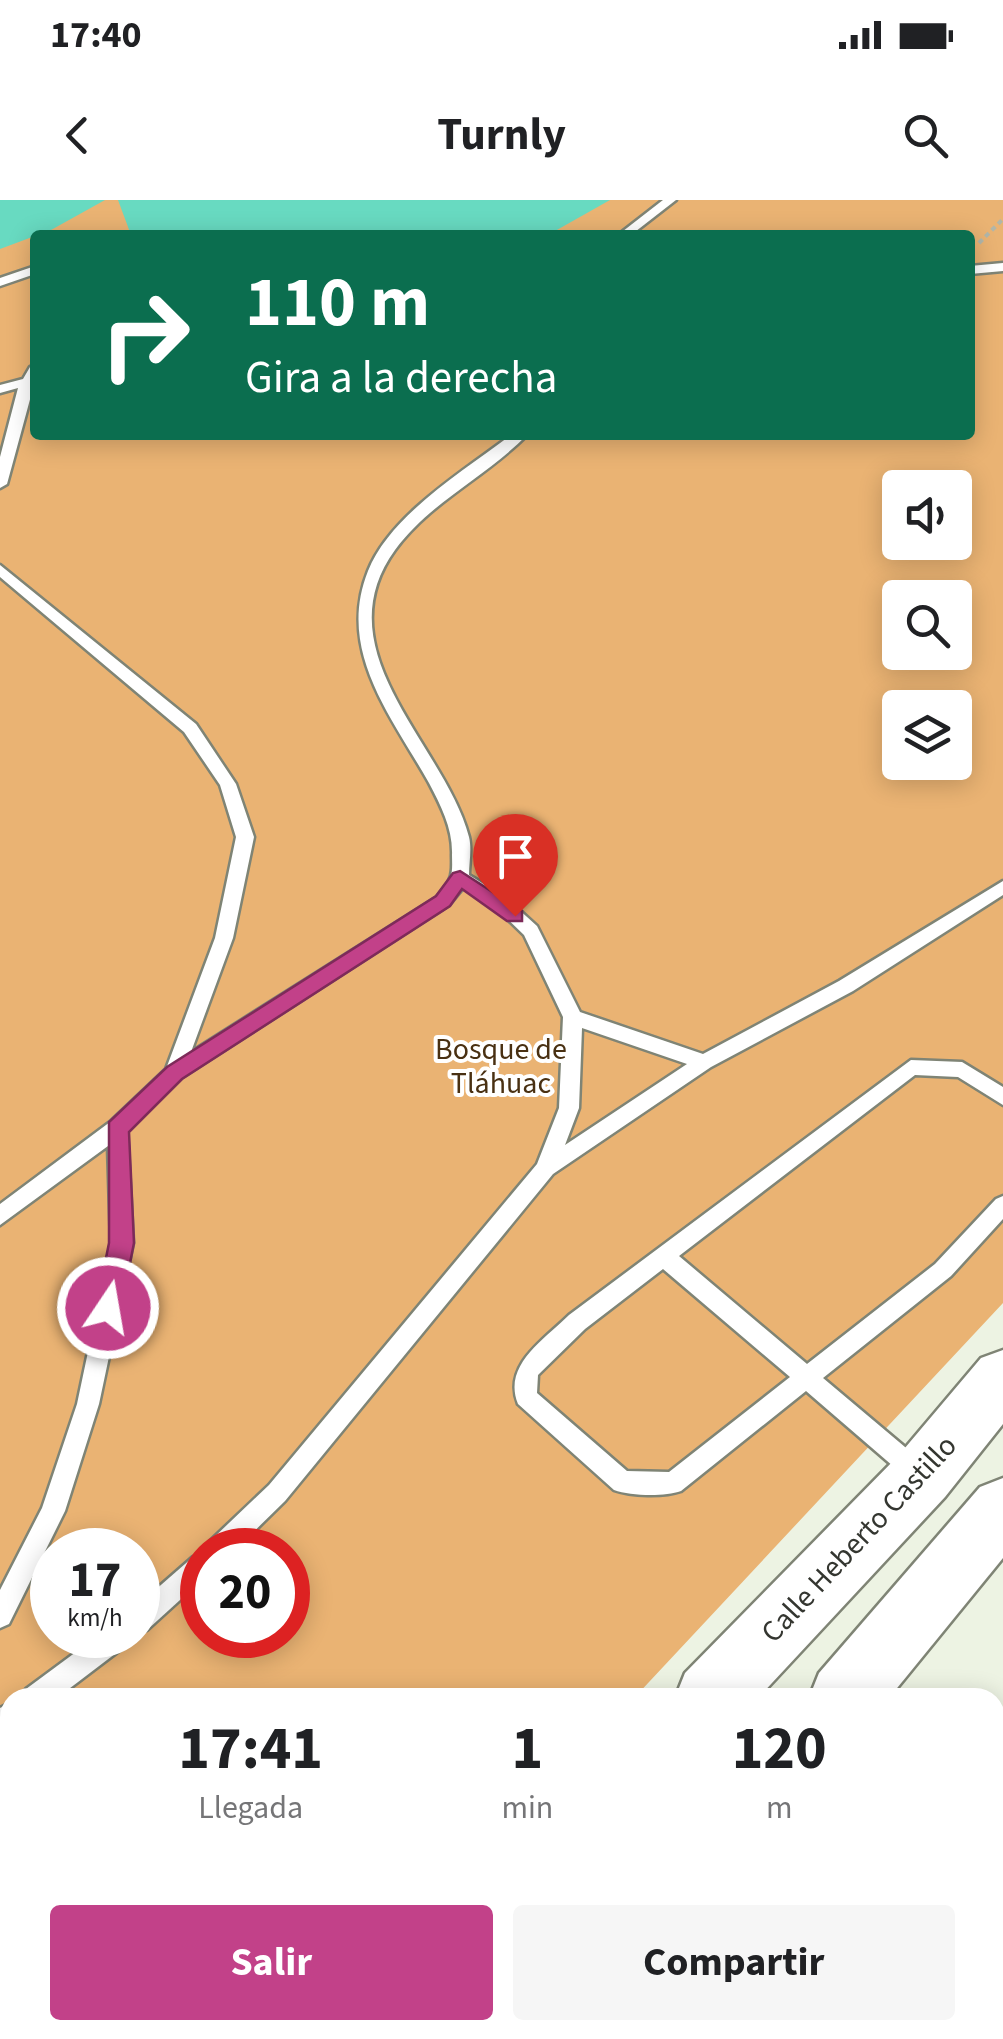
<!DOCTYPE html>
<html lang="es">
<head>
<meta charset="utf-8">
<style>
	:root { --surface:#fff; --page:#f6f6f6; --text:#202124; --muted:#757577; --accent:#c24189 }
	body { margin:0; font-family:"Source Sans 3",sans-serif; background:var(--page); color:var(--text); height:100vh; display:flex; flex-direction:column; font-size:38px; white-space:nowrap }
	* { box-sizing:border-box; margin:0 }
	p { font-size:32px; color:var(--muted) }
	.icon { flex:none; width:55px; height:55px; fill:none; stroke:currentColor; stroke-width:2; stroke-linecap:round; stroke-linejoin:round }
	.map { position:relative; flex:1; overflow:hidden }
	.drawer { position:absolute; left:0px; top:1488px; width:1005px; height:352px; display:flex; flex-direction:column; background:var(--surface); border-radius:30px 30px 0 0; box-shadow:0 5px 25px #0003 }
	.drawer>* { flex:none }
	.guide { position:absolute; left:30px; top:30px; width:945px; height:210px; border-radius:10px; box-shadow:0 5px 25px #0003; background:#0b6e4f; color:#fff; overflow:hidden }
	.tools { position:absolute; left:882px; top:270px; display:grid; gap:20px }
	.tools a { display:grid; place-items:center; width:90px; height:90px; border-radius:10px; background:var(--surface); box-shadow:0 5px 25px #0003; font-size:50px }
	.speed { position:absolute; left:30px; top:1328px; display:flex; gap:20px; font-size:50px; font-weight:700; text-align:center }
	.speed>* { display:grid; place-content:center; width:130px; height:130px; border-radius:50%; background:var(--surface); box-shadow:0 5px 25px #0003; line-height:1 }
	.speed small { font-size:25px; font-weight:400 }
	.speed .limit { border:15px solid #d22; background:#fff; color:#111 }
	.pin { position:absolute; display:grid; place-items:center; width:85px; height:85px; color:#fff; margin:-102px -42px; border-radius:50% 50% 50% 0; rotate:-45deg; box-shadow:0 0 10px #0007 }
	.pin .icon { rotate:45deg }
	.me { position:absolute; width:110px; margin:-55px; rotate:12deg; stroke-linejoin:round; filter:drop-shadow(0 0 8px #0008) }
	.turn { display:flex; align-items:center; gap:35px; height:210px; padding:0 50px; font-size:45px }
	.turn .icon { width:130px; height:130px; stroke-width:2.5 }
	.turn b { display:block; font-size:70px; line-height:85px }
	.eta { display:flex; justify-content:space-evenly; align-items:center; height:170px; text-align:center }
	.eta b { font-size:60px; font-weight:700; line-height:70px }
	.button { display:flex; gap:20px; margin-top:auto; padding:20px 50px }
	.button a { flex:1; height:115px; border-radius:10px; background:var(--accent); color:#fff; font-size:40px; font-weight:700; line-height:115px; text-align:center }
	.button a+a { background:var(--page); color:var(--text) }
	.status { display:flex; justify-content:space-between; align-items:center; height:70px; padding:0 50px; background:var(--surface); direction:ltr }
	.status svg { height:28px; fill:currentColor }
	header { display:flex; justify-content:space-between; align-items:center; height:130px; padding:0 50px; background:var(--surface); font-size:45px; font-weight:700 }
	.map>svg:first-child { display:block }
	.green { fill:#eab373; fill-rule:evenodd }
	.water { fill:#68dac1 }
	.building { fill:#d3be66 }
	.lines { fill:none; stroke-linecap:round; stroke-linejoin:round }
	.service-casing { stroke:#7f8475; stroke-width:5 }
	.minor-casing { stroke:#7f8475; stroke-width:6 }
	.secondary-casing { stroke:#7f8475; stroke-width:5 }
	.path { stroke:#b1b6a9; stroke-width:4; stroke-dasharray:5 4; stroke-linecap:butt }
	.service { fill:#fff; fill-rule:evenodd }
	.minor { fill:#fff; fill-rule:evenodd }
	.secondary { fill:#fff; fill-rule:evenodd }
	.route { fill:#c24189; stroke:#7e2a59; stroke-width:2.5 }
	.labels { text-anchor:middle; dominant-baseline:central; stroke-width:8; stroke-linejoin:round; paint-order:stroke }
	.park-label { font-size:30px; fill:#493012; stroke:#fff }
	.street-label { font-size:30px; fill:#343630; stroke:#fff }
</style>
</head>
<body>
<div class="status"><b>17:40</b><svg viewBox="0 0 49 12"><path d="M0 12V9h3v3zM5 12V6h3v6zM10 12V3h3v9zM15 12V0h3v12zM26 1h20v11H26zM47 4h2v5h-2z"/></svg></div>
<header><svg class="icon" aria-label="back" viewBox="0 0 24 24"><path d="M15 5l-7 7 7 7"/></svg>Turnly<svg class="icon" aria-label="search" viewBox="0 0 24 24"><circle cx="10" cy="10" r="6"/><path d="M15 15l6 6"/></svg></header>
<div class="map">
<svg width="1003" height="1839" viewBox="0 0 1003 1839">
	<rect width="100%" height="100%" fill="#edf3e3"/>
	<g class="green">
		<path d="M0 0H1003V1103L635 1497 10 1498V1830H330L321 1839H0ZM35 35H970V235H35ZM900 288H955V342H900ZM900 398H955V452H900ZM900 508H955V562H900ZM52 1350H138V1435H52ZM202 1350H288V1435H202Z"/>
		<polygon points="621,1830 985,1830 1003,1839 613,1839"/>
	</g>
	<g class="water">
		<polygon points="0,0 105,0 51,30 0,49"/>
		<polygon points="118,0 610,0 548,35 131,35"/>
	</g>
	<polygon class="building" points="9,1761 10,1830 277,1830 269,1839 0,1839 0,1788"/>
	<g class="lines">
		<g class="service-casing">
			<g id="service">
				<polygon points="663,0 676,0 631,35 618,35"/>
				<polygon points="1003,63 1003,71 970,74 970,66"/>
				<polygon points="35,66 35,74 0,86 0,78"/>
				<polygon points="35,166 35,181 7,284 0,288 0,257 18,188 0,193 0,185 23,179 30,167"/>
				<path d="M511 235H527C486 277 430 302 395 350 321 452 445 545 469 637 472 649 469 663 469 675L505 697 537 726 580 812 703 854 839 781 1003 681V695L853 791 711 867 553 974 285 1301 235 1350H206L209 1342 269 1285 537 964 559 908 563 817 524 735 493 705 463 688 449 705 181 878 127 931 133 1043 99 1204 65 1311 9 1424 0 1428V1390L42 1308 77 1204 111 1043 108 946 0 1025V1004L110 922 166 869 215 738 236 637 220 585 184 532 0 377V365L196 524 236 584 254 637 233 738 191 852 437 697C441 691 448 685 450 678 453 672 452 662 452 655 453 629 441 606 429 583 392 517 336 451 368 371 390 315 465 270 511 235ZM582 828 687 864 565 945 579 908Z"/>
				<path d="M911 860 962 862 1003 887V905L958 877 915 875 679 1056 807 1164 935 1064 996 999 1003 996V1019L951 1076 823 1178 924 1263 928 1271 924 1279 916 1282 908 1279 806 1191 681 1291C664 1297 631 1296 614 1290L518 1204C502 1165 545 1139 569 1115ZM663 1069 790 1177 669 1272 627 1271 537 1193 538 1175 585 1129Z"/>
				<polygon points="202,1353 202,1380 147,1430 138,1433 138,1405 193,1357"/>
				<polygon points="99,1435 131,1435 128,1444 57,1498 22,1498 26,1489"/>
				<polygon points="10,1503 10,1532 0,1537 0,1508"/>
			</g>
		</g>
		<g class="minor-casing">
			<polygon id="minor" points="995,1784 1003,1787 1003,1839 981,1839 971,1830 995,1830"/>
		</g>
		<g class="secondary-casing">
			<g id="secondary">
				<polygon points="1003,1150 1003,1224 945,1297 758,1498 675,1498 685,1473 899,1255 981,1158"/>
				<polygon points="1003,1278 1003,1358 889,1498 809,1498 819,1473 980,1287"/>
				<polygon points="362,1830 445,1830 442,1839 359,1839"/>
				<polygon points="522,1830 604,1830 601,1839 519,1839"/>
			</g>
		</g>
		<polyline class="path" points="979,43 1003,19"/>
		<use href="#service" class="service"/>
		<use href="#minor" class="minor"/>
		<use href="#secondary" class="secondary"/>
	</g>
	<polygon class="route" points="460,671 522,711 522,721 507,721 462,689 450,706 182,879 129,932 134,1043 121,1108 117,1115 99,1115 96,1108 109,1043 109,922 167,867 436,696 453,673"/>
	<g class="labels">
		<g class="park-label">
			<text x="501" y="849">Bosque de<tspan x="501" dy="34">Tláhuac</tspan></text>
		</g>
		<g class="street-label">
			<text transform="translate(859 1339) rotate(-47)">Calle Heberto Castillo</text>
		</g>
	</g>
</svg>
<div class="tools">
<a><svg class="icon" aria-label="sound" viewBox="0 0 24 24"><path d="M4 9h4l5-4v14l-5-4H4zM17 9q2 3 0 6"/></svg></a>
<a><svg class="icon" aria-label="search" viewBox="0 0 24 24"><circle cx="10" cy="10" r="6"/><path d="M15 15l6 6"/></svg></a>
<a><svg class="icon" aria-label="layers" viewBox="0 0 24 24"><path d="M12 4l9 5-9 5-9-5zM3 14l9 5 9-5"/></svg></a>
</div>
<div class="speed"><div>17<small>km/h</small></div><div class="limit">20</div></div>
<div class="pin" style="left:515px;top:716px;background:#d93025"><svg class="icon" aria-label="arrive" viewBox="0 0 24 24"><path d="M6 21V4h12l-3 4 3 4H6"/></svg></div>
<svg class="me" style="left:108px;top:1108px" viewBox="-20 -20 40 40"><circle r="17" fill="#c24189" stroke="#fff" stroke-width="3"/><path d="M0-11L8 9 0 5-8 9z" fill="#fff"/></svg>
<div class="guide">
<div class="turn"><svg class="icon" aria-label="right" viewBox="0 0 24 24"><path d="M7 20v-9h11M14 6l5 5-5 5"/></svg><div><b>110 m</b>Gira a la derecha</div></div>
</div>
<section class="drawer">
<div class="eta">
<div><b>17:41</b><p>Llegada</p></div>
<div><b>1</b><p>min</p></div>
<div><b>120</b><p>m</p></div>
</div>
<div class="button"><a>Salir</a><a>Compartir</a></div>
</section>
</div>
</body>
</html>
